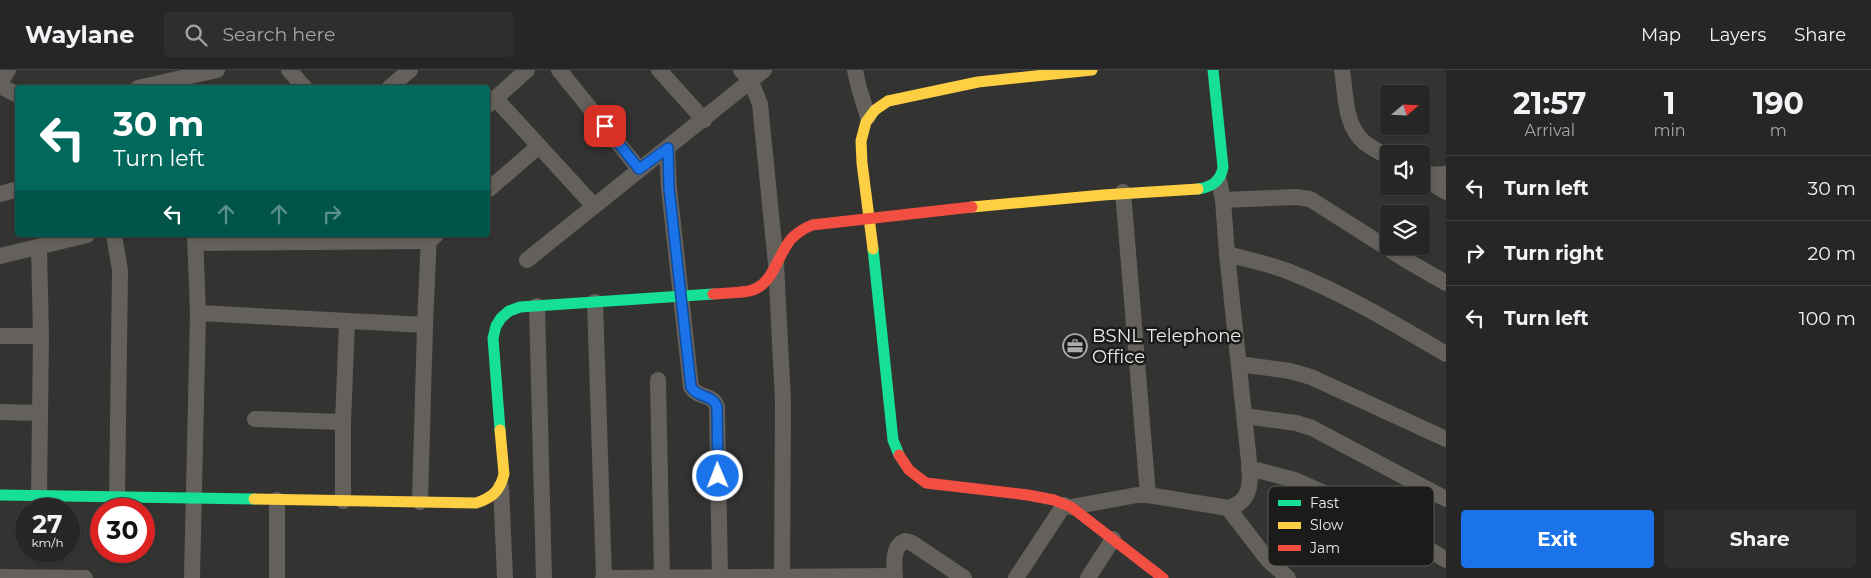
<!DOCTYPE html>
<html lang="en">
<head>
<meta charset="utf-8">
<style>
	:root { --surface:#262626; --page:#2e2e2e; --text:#f1f3f6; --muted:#a4a5a7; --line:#424343; --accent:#1a73e8 }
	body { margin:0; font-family:Montserrat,sans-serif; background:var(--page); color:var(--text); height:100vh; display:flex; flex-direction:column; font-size:19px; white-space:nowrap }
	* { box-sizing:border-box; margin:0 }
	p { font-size:16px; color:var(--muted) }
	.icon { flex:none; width:28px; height:28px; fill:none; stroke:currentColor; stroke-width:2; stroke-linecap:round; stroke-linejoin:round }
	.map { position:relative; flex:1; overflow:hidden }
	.sheet { display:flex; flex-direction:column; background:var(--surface); width:425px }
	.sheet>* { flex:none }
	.banner { position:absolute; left:15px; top:15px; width:475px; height:152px; border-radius:5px; box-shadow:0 1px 4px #0004,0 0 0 1px var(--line); background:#00695c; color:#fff; overflow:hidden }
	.needle { width:32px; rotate:71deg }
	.controls { position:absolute; left:1380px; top:15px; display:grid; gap:10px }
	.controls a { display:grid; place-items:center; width:50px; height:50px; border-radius:5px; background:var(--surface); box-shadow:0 1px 4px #0004,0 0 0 1px var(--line); font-size:25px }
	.speed { position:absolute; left:15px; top:428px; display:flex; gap:10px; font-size:25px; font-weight:700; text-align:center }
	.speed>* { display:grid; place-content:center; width:65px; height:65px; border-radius:50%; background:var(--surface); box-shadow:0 1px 4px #0004,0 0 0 1px var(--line); line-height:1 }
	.speed small { font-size:12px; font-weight:400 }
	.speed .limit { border:8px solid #d22; background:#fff; color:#111 }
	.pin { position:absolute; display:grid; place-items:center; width:42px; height:42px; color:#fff; margin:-21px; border-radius:10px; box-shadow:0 2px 8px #0006 }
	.me { position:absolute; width:55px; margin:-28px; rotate:359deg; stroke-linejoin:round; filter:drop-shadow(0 0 4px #0008) }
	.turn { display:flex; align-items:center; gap:18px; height:105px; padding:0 15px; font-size:22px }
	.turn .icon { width:65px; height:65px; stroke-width:2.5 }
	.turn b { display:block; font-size:35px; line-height:42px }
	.lanes { display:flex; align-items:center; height:48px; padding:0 15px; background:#0003; justify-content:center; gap:25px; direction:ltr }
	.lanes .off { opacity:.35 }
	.eta { display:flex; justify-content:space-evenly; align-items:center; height:85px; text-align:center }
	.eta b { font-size:30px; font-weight:700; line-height:35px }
	.action { display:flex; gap:10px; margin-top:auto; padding:10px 15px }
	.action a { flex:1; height:58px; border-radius:5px; background:var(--accent); color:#fff; font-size:20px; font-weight:700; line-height:58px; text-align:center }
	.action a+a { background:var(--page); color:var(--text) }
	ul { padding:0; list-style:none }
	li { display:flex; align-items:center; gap:15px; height:65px; padding:0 15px; border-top:1px solid var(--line) }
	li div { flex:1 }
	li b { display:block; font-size:19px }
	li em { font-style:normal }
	header { display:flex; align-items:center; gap:30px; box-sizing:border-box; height:70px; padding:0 25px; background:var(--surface); border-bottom:1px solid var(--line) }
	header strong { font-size:24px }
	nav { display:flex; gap:28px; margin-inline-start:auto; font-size:18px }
	.search { width:350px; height:45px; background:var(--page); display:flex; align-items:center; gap:12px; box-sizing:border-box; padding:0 18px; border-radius:5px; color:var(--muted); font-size:19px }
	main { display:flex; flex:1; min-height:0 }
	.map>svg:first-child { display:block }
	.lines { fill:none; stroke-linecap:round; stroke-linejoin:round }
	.street { stroke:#64615c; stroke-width:16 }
	.fast { stroke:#16e098; stroke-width:11 }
	.slow { stroke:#ffcf43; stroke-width:11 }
	.jam { stroke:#f24e42; stroke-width:11 }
	.route-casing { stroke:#114b97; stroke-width:12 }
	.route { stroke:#1a73e8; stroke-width:9 }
	.labels { text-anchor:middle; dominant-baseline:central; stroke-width:5; stroke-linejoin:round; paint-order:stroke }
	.poi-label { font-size:18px; fill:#ececeb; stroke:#1b1b1a; text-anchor:start }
	.key { fill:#1b1b1a; stroke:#5a5a59; stroke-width:1 }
	.key-label { font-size:14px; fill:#ececeb }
</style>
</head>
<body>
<header>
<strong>Waylane</strong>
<div class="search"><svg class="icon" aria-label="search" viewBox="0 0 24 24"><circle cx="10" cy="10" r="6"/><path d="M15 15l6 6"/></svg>Search here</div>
<nav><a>Map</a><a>Layers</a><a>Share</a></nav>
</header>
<main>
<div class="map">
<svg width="1446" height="508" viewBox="0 0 1446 508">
	<rect width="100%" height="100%" fill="#333332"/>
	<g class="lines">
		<g class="street">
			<polyline points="289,0 305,18"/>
			<polyline points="559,0 639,99"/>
			<polyline points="659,0 704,50"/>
			<polyline points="741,0 751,12 760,34 776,194 783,331 782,508"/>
			<polyline points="855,0 859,18 868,47"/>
			<path d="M1342 0C1346 24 1344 56 1365 73 1372 78 1381 83 1389 87"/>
			<polyline points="0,12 8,0"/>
			<polyline points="0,16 18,25"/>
			<polyline points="138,18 217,0"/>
			<polyline points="389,18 410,0"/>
			<polyline points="495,28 594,136"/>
			<polyline points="488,35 527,0"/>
			<path d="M667 78 669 118 691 317C697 328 714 324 717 337L720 508"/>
			<polyline points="1421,105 1446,104"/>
			<polyline points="1421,107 1446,122"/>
			<polyline points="488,120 539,76"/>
			<polyline points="1123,122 1148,425"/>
			<polyline points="0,124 18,119"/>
			<polyline points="1223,130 1296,127 1310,129 1406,190 1446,213"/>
			<polyline points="114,165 120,200 117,428"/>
			<polyline points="196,173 429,171 436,165"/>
			<polyline points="39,178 41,266 39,425"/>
			<path d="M1227 184C1248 190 1270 194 1290 202 1345 224 1395 254 1446 284"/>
			<polyline points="0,186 87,165"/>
			<polyline points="527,190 764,0"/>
			<polyline points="595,232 604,508"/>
			<polyline points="537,236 544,508"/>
			<polyline points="198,243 425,255"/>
			<polyline points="0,266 41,266"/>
			<polyline points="1239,294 1290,301 1311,307 1446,369"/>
			<polyline points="658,310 662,506"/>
			<polyline points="0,342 39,343"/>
			<polyline points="1244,346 1296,353 1312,358 1446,429"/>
			<polyline points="255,349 343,352"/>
			<polyline points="1249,398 1295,410 1377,447 1446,490"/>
			<polyline points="501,417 505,508"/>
			<polyline points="277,430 277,508"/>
			<polyline points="343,431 343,352 347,252"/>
			<polyline points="420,432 425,255 429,165"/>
			<path d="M1071 437 1137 425H1148L1228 438C1256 432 1250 403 1248 382L1227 184 1223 130 1219 111"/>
			<polyline points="1228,438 1268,490 1288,508"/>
			<polyline points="0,507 85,508"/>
			<polyline points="192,508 198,243 195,165"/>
			<polyline points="603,508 894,506"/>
			<path d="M895 508C894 495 892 476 905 471L912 473 964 508"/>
			<polyline points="1016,508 1064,435"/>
			<polyline points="1088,508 1113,469"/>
		</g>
		<g class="fast">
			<path d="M1198 119C1212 117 1221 111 1223 97L1213 0"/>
			<polyline points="873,179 893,370 899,385"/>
			<polyline points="500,360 493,268 496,256 501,248 509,241 520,237 713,224"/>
			<polyline points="0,425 254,429"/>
		</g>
		<g class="slow">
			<polyline points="972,137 1103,125 1198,119"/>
			<polyline points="873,179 862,93 861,71 866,52 875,40 888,31 978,12 1092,0"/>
			<path d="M254 429 476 433C492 428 500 421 504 404L500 360"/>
		</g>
		<g class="jam">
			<path d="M713 224C725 223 738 223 749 221 774 216 777 184 792 168 798 162 805 158 812 155L972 137"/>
			<polyline points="899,385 909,400 926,413 1028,425 1054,430 1071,437 1163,508"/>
		</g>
	</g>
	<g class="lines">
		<g class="route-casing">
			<path id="route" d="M605 56 639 99 668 78 669 118 691 317C697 328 713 324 717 337L718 406"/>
		</g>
		<use href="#route" class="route"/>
	</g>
	<defs>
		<g id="office-ring" transform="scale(1.25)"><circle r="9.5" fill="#1b1b1a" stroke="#ababaa" stroke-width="1.5"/><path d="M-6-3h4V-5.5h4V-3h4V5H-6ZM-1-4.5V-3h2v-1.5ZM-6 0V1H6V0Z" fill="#ababaa"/></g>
	</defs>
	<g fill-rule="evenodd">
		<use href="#office-ring" x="1075" y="276"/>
	</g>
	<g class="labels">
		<g class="poi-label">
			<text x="1092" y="266">BSNL Telephone<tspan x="1092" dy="21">Office</tspan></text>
		</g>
	</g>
	<rect x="1268" y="416" width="166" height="80" rx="8" class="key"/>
	<rect x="1278" y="430" width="23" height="6" fill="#16e098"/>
	<rect x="1278" y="452" width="23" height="7" fill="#ffcf43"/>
	<rect x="1278" y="475" width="23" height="6" fill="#f24e42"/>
	<g class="key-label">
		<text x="1310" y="438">Fast</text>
		<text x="1310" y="460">Slow</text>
		<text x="1310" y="483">Jam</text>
	</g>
</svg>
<div class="controls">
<a><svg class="needle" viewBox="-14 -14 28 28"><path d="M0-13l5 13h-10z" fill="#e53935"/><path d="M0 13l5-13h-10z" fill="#a4a5a7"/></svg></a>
<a><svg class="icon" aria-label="sound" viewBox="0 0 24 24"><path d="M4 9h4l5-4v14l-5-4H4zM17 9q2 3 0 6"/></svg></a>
<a><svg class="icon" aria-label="layers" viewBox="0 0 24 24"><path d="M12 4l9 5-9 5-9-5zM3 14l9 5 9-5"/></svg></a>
</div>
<div class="speed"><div>27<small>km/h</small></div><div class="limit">30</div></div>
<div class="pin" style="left:605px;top:56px;background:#d93025"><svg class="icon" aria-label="arrive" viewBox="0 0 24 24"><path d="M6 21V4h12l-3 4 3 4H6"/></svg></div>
<svg class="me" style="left:718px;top:406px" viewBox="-20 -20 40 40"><circle r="17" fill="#1a73e8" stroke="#fff" stroke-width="3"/><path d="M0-11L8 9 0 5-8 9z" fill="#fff"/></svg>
<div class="banner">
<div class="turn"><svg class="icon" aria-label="left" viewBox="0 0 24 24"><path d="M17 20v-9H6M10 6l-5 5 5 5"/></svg><div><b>30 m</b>Turn left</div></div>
<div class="lanes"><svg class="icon" aria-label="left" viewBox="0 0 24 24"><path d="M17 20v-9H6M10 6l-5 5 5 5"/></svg><svg class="icon off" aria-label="ahead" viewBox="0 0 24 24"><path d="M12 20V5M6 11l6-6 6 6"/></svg><svg class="icon off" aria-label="ahead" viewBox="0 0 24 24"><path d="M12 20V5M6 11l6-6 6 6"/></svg><svg class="icon off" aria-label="right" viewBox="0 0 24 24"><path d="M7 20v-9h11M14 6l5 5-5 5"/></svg></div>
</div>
</div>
<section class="sheet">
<div class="eta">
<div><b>21:57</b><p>Arrival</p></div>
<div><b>1</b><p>min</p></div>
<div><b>190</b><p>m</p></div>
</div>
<ul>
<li><svg class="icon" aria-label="left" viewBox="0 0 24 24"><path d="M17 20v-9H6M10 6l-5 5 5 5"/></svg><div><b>Turn left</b></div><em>30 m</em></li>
<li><svg class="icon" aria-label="right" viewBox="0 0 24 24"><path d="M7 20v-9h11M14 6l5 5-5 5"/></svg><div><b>Turn right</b></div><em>20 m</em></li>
<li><svg class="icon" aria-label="left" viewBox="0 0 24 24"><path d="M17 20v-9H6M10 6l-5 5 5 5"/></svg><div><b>Turn left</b></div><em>100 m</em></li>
</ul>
<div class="action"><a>Exit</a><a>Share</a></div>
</section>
</main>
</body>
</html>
